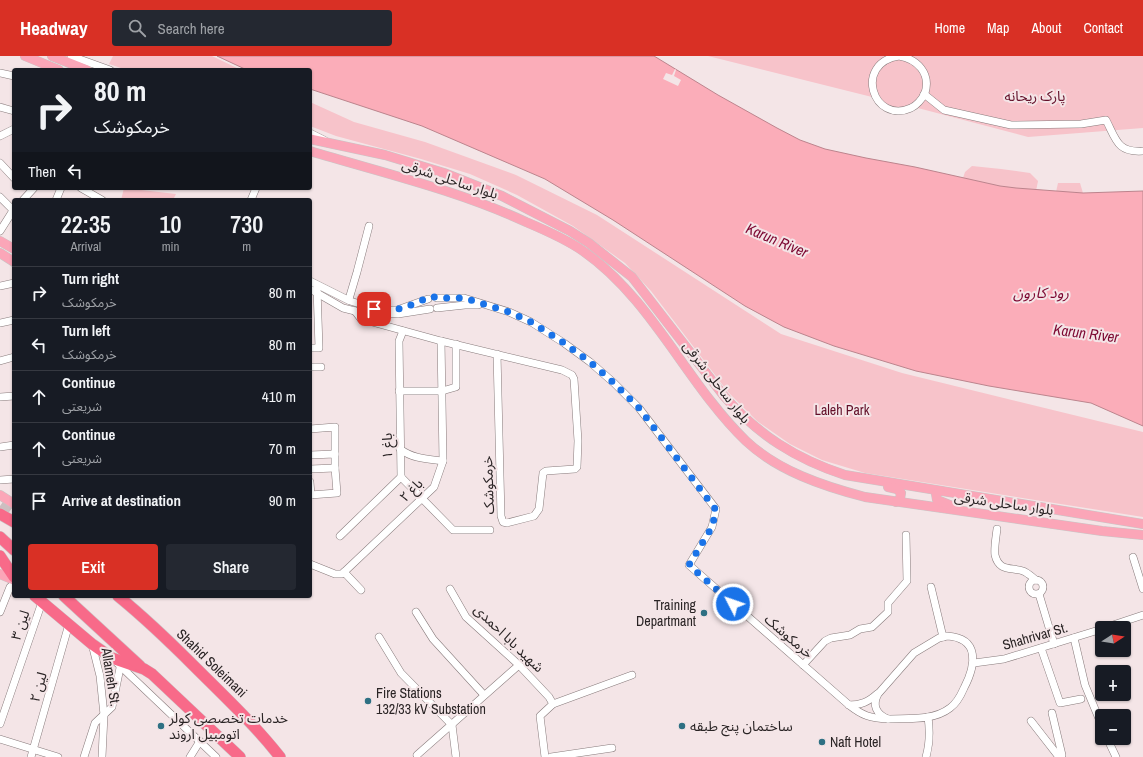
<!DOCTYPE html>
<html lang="en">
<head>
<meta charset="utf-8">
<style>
	:root { --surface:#171b24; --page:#242831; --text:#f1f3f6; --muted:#9ea1a6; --line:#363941; --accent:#d93025 }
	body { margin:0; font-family:"Archivo Narrow","Noto Sans Arabic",sans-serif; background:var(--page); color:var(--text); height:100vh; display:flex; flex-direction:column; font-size:15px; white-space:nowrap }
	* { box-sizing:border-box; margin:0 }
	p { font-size:13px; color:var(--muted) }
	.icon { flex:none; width:22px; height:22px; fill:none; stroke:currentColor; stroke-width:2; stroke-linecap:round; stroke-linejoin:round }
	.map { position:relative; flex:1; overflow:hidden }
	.side { position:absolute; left:12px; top:142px; width:300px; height:400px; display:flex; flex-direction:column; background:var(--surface); border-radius:4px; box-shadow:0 1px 3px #0004 }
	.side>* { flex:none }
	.banner { position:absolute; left:12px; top:12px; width:300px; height:122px; border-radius:4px; box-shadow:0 1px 3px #0004; background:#171b24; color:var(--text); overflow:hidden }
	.needle { width:26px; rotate:78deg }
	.fabs { position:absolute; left:1095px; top:565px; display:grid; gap:8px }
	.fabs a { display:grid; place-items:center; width:36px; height:36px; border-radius:4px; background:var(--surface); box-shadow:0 1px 3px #0004; font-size:20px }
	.pin { position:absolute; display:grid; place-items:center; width:34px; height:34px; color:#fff; margin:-17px; border-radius:8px; box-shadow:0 2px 6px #0006 }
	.me { position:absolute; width:44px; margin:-22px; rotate:311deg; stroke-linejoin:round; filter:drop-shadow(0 0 3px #0008) }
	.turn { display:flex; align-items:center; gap:14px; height:84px; padding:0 16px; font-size:18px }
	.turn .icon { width:52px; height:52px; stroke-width:2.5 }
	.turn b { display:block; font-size:28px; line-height:34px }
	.then { display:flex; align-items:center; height:38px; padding:0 16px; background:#0003; gap:8px; font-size:15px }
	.eta { display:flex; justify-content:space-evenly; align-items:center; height:68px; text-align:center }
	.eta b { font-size:24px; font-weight:600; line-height:28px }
	.cta { display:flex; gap:8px; margin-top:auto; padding:8px 16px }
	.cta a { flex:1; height:46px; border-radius:4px; background:var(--accent); color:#fff; font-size:16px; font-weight:600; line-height:46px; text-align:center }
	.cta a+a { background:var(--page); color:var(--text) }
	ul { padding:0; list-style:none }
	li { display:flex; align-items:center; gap:12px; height:52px; padding:0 16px; border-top:1px solid var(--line) }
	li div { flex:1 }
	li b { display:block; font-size:15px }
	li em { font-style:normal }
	header { display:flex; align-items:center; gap:24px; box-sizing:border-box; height:56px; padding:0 20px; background:var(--accent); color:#fff }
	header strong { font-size:19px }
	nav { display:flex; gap:22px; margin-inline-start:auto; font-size:14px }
	.search { width:280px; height:36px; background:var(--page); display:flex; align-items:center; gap:10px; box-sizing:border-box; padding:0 14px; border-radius:4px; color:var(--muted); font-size:15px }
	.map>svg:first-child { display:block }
	.green { fill:#f7c3ca }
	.water { fill:#fbadb9; stroke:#bc848d }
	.pier { fill:#f4e5e7 }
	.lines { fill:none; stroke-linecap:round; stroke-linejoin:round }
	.highway-tunnel { stroke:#ccbec0; stroke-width:11; stroke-dasharray:11 5.5; stroke-linecap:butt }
	.minor-casing { stroke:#887b7c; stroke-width:8 }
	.major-casing { stroke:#c8c6c6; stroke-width:10 }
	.highway-casing { stroke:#c8c6c6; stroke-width:12 }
	.minor { stroke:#fff; stroke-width:7 }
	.major { stroke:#fba6b8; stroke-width:9 }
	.highway { stroke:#f86a89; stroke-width:11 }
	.route { stroke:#1a73e8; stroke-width:7; stroke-dasharray:0 12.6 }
	.poi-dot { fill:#2e7083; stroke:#f4e5e7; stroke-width:1.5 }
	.labels { text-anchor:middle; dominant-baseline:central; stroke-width:4; stroke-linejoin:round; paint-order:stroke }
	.park-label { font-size:14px; fill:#620e28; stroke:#f4e5e7 }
	.street-label { font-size:14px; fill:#2a2425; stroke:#f4e5e7 }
	.poi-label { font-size:14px; fill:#2a2425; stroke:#f4e5e7; text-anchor:start }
	.water-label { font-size:15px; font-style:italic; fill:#7c0731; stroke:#f4e5e7 }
</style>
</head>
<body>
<header>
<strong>Headway</strong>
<div class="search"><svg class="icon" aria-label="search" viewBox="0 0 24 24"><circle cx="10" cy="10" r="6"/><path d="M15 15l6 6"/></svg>Search here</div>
<nav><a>Home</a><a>Map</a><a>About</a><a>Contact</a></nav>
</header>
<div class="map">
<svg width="1143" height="701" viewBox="0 0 1143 701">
	<rect width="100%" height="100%" fill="#f4e5e7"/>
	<g class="green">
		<polygon points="113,0 212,0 241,14 127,14 109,8"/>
		<polygon points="708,0 1143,0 1143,72 1028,81 914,51 887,55 876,42"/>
		<polygon points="310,46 354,66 425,86 516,119 597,159 781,278 902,317 1143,376 1143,461 865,417 822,404 790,388 757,365 728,336 651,235 625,207 573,170 517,139 470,118 421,103 336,80 310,70"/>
		<polygon points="972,110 1001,113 1030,117 1038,125 1036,135 1000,130 963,122 965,116"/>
		<polygon points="1058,127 1080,127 1083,137 1056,136"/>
		<polygon points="124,132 176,138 173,144 121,144"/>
	</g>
	<polygon class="water" points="217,0 654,0 718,39 777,72 800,84 825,93 866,102 915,111 1000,130 1016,132 1083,137 1143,135 1143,370 1091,347 989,330 916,315 834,290 784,271 745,250 613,164 545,123 422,70 310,33 310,14 247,14"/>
	<polygon class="pier" points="675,13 676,14 674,20 681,24 678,30 663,23 666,17 672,19"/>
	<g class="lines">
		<polyline class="highway-tunnel" points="0,450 14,460"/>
		<g class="minor-casing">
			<g id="minor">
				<polyline points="71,0 110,14"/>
				<path d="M899 0C853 7 873 69 911 52 917 49 922 43 925 37 931 17 917 3 899 0"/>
				<polyline points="0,17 14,20"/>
				<path d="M924 38 944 54 1011 69 1081 68 1106 64C1116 83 1117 97 1143 95"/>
				<polyline points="0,51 14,55"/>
				<polyline points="310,77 324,84"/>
				<polyline points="0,80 14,73"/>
				<polyline points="0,107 14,122"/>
				<polyline points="81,132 102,144"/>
				<polyline points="0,141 13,154"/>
				<polyline points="23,144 34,132"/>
				<polyline points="56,144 61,132"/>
				<polyline points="251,144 256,132"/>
				<polyline points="0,175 14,153"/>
				<polyline points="310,225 350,245 377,253"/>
				<polyline points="0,230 14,227"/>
				<polyline points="310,233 343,252 355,255 398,258 430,253"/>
				<path d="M437 242H464L509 256 531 266 564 287 590 306 614 327 639 352 716 453 712 471 689 509 849 649C863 660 870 662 888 663"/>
				<polyline points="349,243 357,216 369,170"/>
				<polyline points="437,252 465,249 478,249"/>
				<polyline points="392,254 397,254 428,243"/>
				<polyline points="355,255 361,263 441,285 562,314 572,319 574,323 578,385 577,411 575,413 546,415 543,417 539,453 534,460 507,467 503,466 501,460 497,298"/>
				<polyline points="0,267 14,264"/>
				<polyline points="310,292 319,292 317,232"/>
				<polyline points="0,305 14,301"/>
				<polyline points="310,311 321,311"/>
				<polyline points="399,335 442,335 456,331 456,288"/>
				<polyline points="0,341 14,340"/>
				<polyline points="310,373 335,371 335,398"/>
				<polyline points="0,391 14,389"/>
				<path d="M400 393C413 403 428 403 443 405"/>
				<polyline points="310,399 335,398 335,412 310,413"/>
				<polyline points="401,421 453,474 490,474"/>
				<polyline points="0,424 14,423"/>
				<polyline points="310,426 311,439"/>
				<polyline points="310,439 337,437 335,412"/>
				<path d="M997 473C996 481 994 492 995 499 999 516 1011 511 1023 515 1028 517 1032 521 1036 524"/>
				<polyline points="340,480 401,421 399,285 403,275"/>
				<polyline points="1133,501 1143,533"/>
				<polyline points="310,508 335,518 342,518 434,431 443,405 441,285"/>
				<polyline points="344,516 361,534"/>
				<circle cx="1036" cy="531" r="7"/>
				<polyline points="931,531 943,581"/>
				<polyline points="450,533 466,561 519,609 549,641 553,648"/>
				<polyline points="1039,538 1054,588"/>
				<polyline points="0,556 10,531 14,528"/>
				<polyline points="416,556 433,583 484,639"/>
				<polyline points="1104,572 1143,559"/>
				<path d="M947 580C980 582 976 609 964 632 961 639 957 647 950 652 933 665 909 662 888 663 876 658 872 649 878 638L914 597 939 582Z"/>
				<polyline points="379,581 401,617 452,669 456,701"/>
				<polyline points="1074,582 1085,629 1102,670"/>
				<polyline points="92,588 100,620 104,659 102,701"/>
				<polyline points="1041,592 1060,647 1081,643"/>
				<polyline points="115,605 216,701"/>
				<polyline points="974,607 1004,603 1102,573"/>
				<polyline points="803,609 825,585 831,582 850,579 860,573 872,571 888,556 888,547 907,525 906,479"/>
				<path d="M849 649C861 649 868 646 877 638"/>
				<polyline points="1052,657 1062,699 1061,701"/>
				<polyline points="1031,665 1059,701"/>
				<polyline points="0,668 42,546"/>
				<polyline points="1107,682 1116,701"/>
				<polyline points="0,683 58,701"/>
				<polyline points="417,699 519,609"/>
				<polyline points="31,701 69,568"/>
				<polyline points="84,701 95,667 112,651 121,607"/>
				<polyline points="190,701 200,685"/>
				<polyline points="545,701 540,660 553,648 632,619"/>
				<polyline points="551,701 612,692"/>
				<path d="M926 701C930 687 930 675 928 661"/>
			</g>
		</g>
		<g class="major-casing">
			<g id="major">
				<polyline points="25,0 59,14"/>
				<polyline points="52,0 87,14"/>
				<path d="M310 83 385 99 444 117 502 140 570 175 589 187 632 221 724 340C758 379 796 403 845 419L1143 468"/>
				<path d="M310 95C383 117 457 134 526 166 545 174 566 183 583 195 653 244 686 327 746 385 778 415 823 430 865 441L1102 475 1143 479"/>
				<polyline points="0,185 14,193"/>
				<polyline points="0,197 14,206"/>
				<polyline points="888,431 897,433 901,437 900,443 896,446"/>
				<polyline points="940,435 936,438 937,444 952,450"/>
				<polyline points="0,439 14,448"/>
				<polyline points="0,518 14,524"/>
			</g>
		</g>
		<g class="highway-casing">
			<g id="highway">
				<polyline points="0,458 14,466"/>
				<polyline points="0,481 14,494"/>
				<polyline points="0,500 14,521"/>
				<polyline points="35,540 92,588 112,602 144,613 152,618 240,701"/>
				<polyline points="64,540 140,610"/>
				<path d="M118 540C145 562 170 586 194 610 224 640 254 668 280 701"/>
			</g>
		</g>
		<use href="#minor" class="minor"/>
		<use href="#major" class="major"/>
		<use href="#highway" class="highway"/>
	</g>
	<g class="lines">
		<path class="route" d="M374 253C400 257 409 249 432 240L437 242H464L509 256 531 266 564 287 590 306 614 327 639 352 716 454 712 471 689 509 733 548"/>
	</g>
	<g class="poi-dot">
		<circle cx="704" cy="557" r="4"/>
		<circle cx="368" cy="645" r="4"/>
		<circle cx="161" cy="670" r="4"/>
		<circle cx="682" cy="670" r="4"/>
		<circle cx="822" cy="686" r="4"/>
	</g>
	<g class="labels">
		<g class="park-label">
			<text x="1035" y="40">پارک ریحانه</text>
			<text x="842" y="354">Laleh Park</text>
		</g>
		<g class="street-label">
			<text transform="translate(450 123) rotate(18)">بلوار ساحلی شرقی</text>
			<text transform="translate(717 326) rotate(52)">بلوار ساحلی شرقی</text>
			<text transform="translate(387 390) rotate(-91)">باغ ۱</text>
			<text transform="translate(488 429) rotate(-92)">خرمکوشک</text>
			<text transform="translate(411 434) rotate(-45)">باغ ۲</text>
			<text transform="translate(1004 447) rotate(8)">بلوار ساحلی شرقی</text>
			<text transform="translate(20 569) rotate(-71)">لین ۳</text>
			<text transform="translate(789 580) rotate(41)">خرمکوشک</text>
			<text transform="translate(1035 580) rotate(-16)">Shahrivar St.</text>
			<text transform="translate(509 582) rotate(44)">شهید بابا احمدی</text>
			<text transform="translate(212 607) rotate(44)">Shahid Soleimani</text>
			<text transform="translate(111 621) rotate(81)">Allameh St.</text>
			<text transform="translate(38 631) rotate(-74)">لین ۲</text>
		</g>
		<g class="poi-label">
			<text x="696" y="549" text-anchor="end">Training<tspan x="696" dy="16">Departmant</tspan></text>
			<text x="376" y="637">Fire Stations<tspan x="376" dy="16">132/33 kV Substation</tspan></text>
			<text x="169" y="662">خدمات تخصصی کولر<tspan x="169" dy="16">اتومبیل اروند</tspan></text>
			<text x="690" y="670">ساختمان پنج طبقه</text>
			<text x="830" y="686">Naft Hotel</text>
		</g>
		<g class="water-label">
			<text transform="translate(777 184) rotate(23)">Karun River</text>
			<text x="1041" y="236">رود کارون</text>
			<text transform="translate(1086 277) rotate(7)">Karun River</text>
		</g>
	</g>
</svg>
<div class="fabs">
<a><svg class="needle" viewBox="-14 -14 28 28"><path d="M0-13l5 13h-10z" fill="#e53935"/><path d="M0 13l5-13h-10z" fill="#9ea1a6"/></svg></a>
<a>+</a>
<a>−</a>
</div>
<div class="pin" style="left:374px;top:253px;background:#d93025"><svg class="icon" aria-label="arrive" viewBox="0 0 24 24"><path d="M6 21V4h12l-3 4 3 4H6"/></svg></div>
<svg class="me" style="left:733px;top:548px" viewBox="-20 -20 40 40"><circle r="17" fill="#1a73e8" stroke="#fff" stroke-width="3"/><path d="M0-11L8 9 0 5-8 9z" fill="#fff"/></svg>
<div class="banner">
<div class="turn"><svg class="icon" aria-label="right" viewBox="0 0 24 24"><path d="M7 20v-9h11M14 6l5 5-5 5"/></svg><div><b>80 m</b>خرمکوشک</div></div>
<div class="then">Then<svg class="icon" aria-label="left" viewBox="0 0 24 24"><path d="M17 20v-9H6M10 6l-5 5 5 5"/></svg></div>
</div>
<section class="side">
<div class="eta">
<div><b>22:35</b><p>Arrival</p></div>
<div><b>10</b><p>min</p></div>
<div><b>730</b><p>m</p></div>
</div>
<ul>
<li><svg class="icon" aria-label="right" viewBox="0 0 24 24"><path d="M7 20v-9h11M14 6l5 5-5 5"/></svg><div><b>Turn right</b><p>خرمکوشک</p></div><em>80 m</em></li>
<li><svg class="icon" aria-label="left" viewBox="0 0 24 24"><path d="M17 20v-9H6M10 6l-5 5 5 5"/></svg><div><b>Turn left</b><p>خرمکوشک</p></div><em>80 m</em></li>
<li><svg class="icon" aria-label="ahead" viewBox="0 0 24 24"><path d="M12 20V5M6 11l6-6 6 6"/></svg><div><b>Continue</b><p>شریعتی</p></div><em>410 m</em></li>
<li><svg class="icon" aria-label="ahead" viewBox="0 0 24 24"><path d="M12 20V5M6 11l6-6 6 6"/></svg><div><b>Continue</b><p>شریعتی</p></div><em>70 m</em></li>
<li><svg class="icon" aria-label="arrive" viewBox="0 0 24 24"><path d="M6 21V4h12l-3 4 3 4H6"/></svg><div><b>Arrive at destination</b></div><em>90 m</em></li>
</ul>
<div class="cta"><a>Exit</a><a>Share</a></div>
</section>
</div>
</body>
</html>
